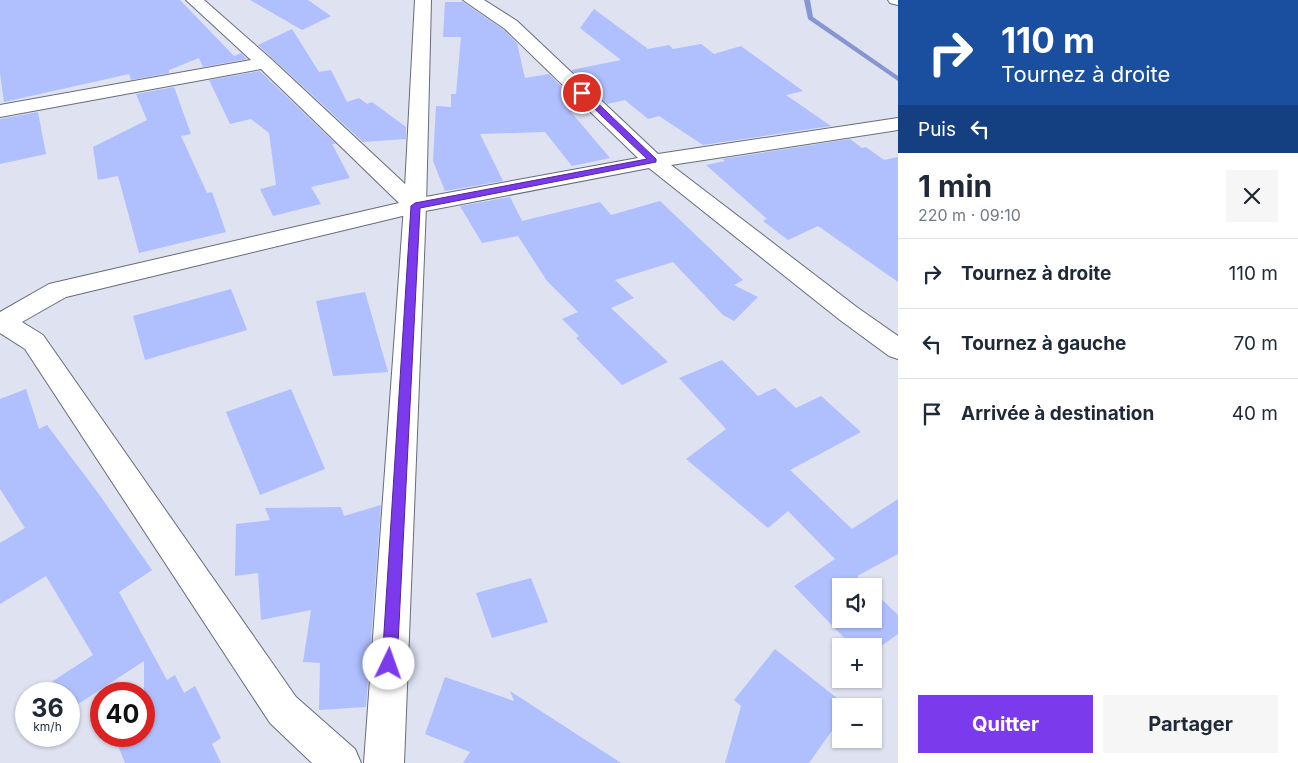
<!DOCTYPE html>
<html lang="fr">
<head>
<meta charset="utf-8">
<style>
	:root { --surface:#fff; --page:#f6f6f7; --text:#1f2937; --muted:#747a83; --line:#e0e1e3; --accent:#7c3aed }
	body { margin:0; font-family:Inter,sans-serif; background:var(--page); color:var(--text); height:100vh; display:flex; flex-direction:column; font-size:19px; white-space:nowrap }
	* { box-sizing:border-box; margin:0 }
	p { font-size:16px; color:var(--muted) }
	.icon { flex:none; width:28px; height:28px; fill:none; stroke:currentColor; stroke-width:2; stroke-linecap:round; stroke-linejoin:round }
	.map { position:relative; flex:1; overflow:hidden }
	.details { display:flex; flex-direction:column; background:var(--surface); width:400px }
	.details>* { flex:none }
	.banner { background:#1a4fa0; color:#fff; overflow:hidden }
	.buttons { position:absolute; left:832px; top:578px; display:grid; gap:10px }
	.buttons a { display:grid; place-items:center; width:50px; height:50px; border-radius:0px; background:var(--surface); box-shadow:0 1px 4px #0004; font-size:25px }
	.speed { position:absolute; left:15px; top:682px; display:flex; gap:10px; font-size:25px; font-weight:700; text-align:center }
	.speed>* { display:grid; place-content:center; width:65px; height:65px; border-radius:50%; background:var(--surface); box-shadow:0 1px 4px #0004; line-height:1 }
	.speed small { font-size:12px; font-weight:400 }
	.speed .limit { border:8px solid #d22; background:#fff; color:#111 }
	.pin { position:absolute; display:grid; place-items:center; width:42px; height:42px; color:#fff; margin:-21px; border:2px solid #fff; border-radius:50%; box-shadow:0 1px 5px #0007 }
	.me { position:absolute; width:55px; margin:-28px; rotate:3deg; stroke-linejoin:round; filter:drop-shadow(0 0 4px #0008) }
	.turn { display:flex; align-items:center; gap:18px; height:105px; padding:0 20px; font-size:22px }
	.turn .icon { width:65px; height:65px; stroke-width:2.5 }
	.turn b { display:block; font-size:35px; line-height:42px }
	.then { display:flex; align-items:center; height:48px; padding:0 20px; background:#0003; gap:10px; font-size:19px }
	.round { display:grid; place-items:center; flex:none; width:52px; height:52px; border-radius:0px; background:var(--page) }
	.head { display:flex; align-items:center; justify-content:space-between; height:85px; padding:0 20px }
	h1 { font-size:30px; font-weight:700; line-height:38px }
	.action { display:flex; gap:10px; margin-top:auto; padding:10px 20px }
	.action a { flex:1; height:58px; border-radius:0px; background:var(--accent); color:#fff; font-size:20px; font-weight:700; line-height:58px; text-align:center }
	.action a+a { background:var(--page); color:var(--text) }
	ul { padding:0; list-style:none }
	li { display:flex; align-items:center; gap:15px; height:70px; padding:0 20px; border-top:1px solid var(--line) }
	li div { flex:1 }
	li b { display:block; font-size:19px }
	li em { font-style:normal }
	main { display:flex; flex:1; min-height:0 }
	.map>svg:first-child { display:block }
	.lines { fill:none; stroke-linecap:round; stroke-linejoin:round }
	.stream { fill:#8795d1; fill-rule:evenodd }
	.building { fill:#b0bffe }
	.street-casing { stroke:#686c79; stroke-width:2 }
	.secondary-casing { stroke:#686c79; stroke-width:2 }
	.primary-casing { stroke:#686c79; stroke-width:2 }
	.street { fill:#fff; fill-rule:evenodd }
	.secondary { fill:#fff; fill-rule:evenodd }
	.primary { fill:#fff; fill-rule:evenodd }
	.route { fill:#7c3aed; stroke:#51269a }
</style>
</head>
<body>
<main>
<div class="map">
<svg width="898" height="763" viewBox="0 0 898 763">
	<rect width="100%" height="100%" fill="#dee2f1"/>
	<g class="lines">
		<polygon class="stream" points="804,0 810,0 813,17 898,76 898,81 808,19"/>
	</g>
	<g class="building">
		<polygon points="0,0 180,0 234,56 241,53 247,59 203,67 199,58 169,70 169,73 131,80 129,74 4,102 0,73"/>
		<polygon points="250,0 308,0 331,16 302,30"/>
		<polygon points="445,2 463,2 504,30 517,43 525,78 549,74 584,109 571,112 610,158 572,166 545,132 480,134 503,181 445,191 433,161 436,106 451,107 451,94 456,94 461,37 443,37"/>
		<polygon points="594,9 648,49 669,45 673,49 701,44 714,54 741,46 803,91 786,95 831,126 703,145 659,116 648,119 625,100 607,104 571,70 621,60 580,28"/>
		<polygon points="292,29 319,72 331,70 347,102 359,98 367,104 372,102 406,127 406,139 363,142 258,45"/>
		<polygon points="260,71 336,144 332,144 350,178 311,187 321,204 273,216 260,189 276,185 269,133 251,119 230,124 209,80"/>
		<polygon points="174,87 191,134 181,136 207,193 212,192 226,232 139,253 118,176 98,180 93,147 147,120 136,94"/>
		<polygon points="38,112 46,154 0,164 0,119"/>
		<polygon points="850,139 862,148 866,147 884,160 898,157 898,282 818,226 788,240 763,221 767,219 706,165 725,161 722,159"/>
		<polygon points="510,197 522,221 600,202 611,215 660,201 743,280 734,285 758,297 734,321 723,315 673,262 615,280 634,298 611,308 668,362 622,385 576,338 579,336 562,319 578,312 547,281 518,236 482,243 460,206"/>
		<polygon points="231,289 247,330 145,360 133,316"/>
		<polygon points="365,292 388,372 333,376 316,301"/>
		<polygon points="722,360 758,396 775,388 796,408 821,396 861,432 790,470 852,529 898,499 898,554 857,576 868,586 841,586 841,619 874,619 874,592 898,615 898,634 881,646 852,646 794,586 835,559 788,511 768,528 686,459 726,429 679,378"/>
		<polygon points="26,389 39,429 47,425 98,493 152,570 119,592 167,680 175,675 184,693 195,686 221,738 212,744 221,763 125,763 114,736 144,736 144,661 69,710 69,694 33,694 93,655 46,576 0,604 0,543 25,528 0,489 0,399"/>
		<polygon points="291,389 325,469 260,495 226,412"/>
		<polygon points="381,505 366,707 319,710 320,663 303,662 311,610 261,620 258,573 235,576 236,524 270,520 265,508 341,507 344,516"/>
		<polygon points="531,578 548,622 492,638 476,593"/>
		<polygon points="775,649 847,706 841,706 841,718 809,763 725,763 741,706 734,700"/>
		<polygon points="445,677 514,701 510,691 621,763 463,763 470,752 425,734"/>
	</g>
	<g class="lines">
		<g class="street-casing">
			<polygon id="street" points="186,0 204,0 271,59 420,198 638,158 505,29 463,0 484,0 517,21 658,154 898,118 898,130 671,165 858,308 898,336 898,359 889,356 840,320 649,168 415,213 66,297 22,322 43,335 296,697 355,749 361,763 312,763 270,723 25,349 0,333 0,312 49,284 399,203 261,69 0,117 0,105 251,60"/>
		</g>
		<g class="secondary-casing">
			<polygon id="secondary" points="415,0 431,0 426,206 404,763 364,763 404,206"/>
		</g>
		<g class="primary-casing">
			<polygon id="primary" points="888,0 898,0 898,5 890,3"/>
		</g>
		<use href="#street" class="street"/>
		<use href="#secondary" class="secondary"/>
		<use href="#primary" class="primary"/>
	</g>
	<polygon class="route" points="579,91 585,91 656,159 656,162 420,208 397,664 395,669 389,671 384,669 382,664 411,206 415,203 647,159 579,94"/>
</svg>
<div class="buttons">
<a><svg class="icon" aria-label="sound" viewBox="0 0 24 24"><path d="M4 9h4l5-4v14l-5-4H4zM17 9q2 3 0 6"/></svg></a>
<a>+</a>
<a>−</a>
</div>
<div class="speed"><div>36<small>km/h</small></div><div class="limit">40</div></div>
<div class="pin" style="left:582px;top:93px;background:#d93025"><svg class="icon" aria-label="arrive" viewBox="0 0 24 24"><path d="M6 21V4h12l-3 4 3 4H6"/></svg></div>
<svg class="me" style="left:389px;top:664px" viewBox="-20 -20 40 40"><circle r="19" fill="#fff"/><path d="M0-13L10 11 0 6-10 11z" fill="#7c3aed"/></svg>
</div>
<section class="details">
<div class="banner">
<div class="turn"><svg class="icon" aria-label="right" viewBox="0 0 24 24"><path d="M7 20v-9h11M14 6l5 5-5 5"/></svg><div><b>110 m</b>Tournez à droite</div></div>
<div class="then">Puis<svg class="icon" aria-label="left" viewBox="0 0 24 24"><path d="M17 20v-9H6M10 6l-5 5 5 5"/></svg></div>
</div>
<div class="head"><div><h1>1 min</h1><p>220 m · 09:10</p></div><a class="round"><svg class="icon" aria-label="close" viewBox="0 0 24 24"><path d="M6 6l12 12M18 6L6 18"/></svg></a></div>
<ul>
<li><svg class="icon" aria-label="right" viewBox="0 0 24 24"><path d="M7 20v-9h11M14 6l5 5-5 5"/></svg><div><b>Tournez à droite</b></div><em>110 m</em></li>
<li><svg class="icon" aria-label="left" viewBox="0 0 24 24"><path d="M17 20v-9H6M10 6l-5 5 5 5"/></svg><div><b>Tournez à gauche</b></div><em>70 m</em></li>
<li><svg class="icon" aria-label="arrive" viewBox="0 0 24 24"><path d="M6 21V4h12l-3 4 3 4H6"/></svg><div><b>Arrivée à destination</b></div><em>40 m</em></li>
</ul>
<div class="action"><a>Quitter</a><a>Partager</a></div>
</section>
</main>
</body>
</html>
